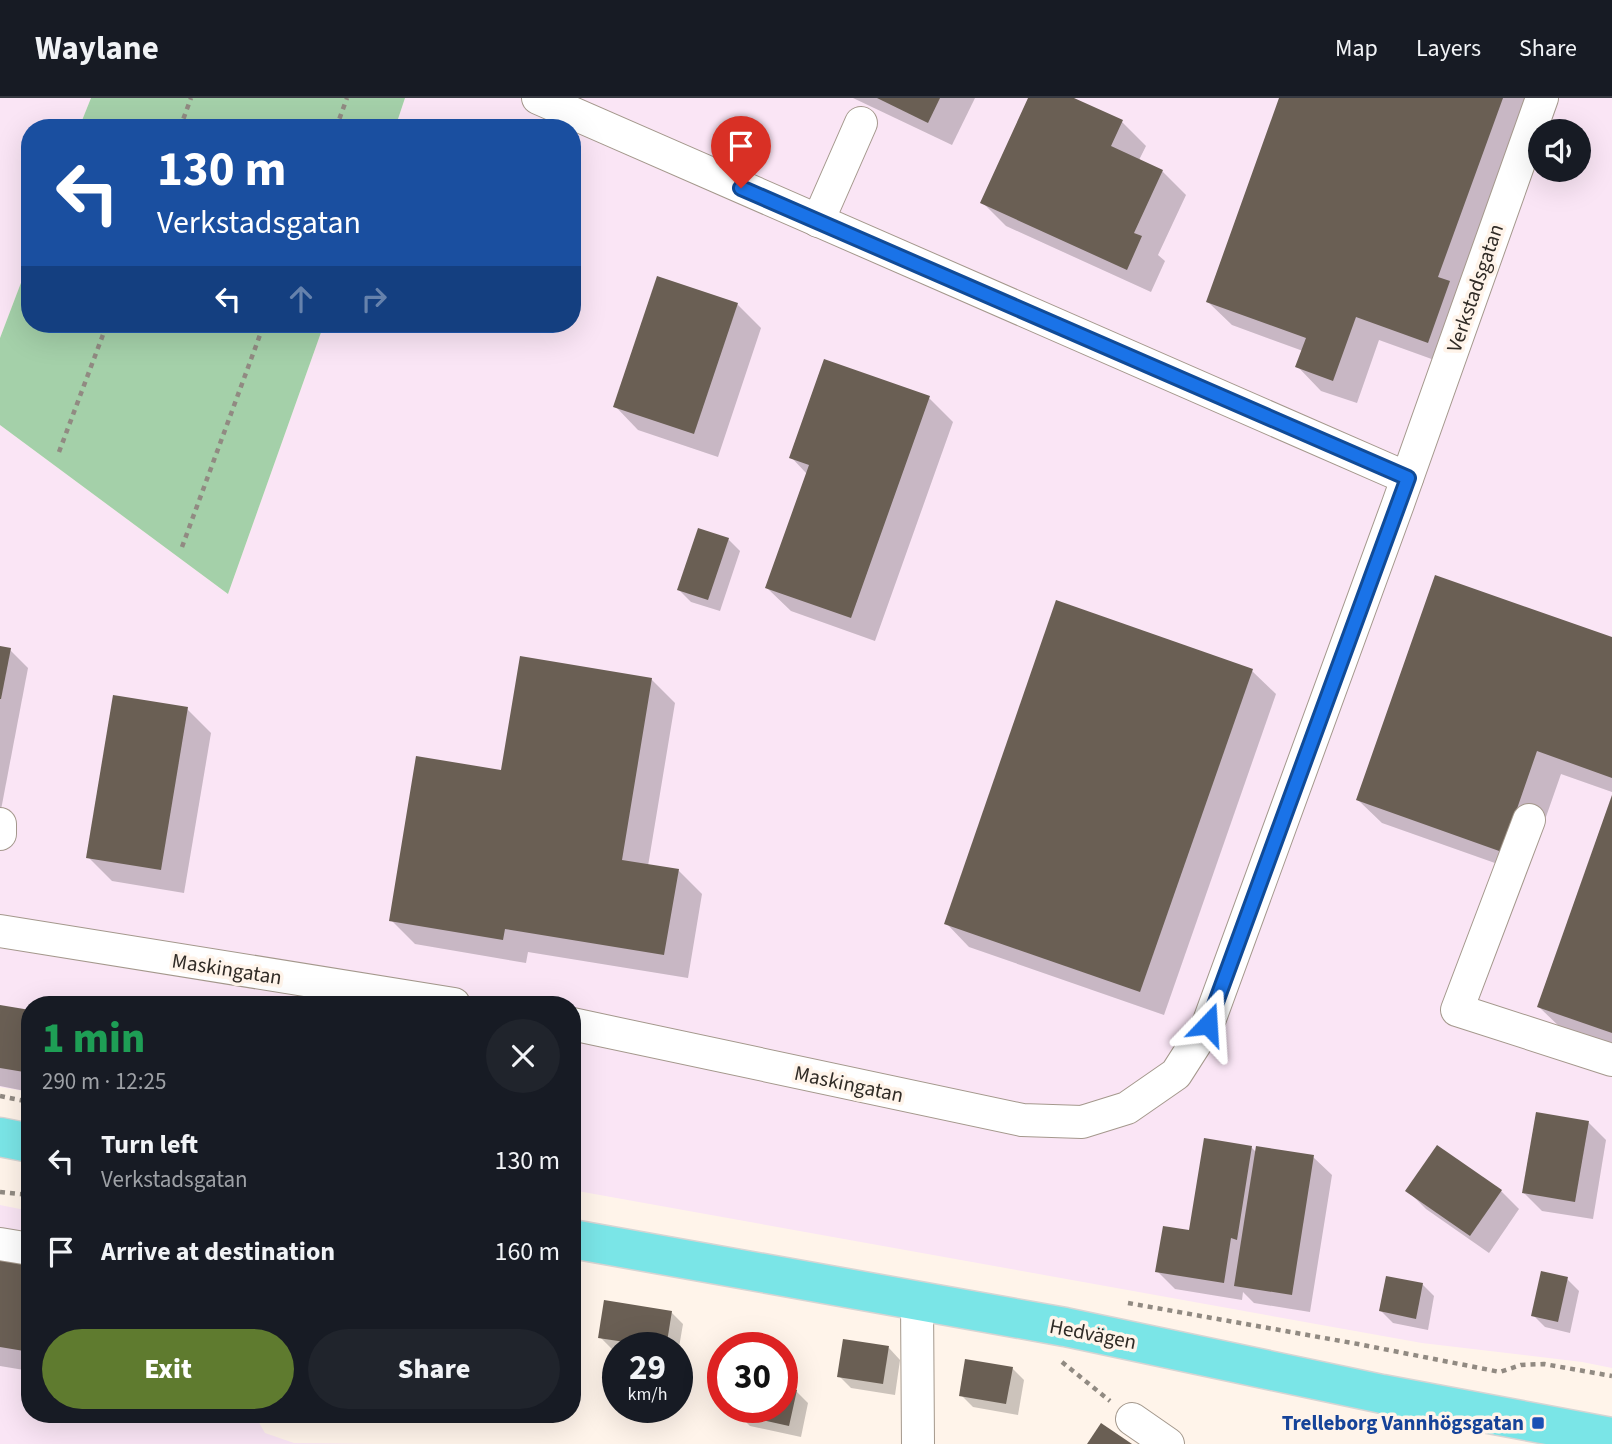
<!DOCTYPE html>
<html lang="en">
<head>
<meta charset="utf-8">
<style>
	:root { --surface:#171b24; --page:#20242c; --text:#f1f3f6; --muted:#9ea1a6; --line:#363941; --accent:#5f7b2f }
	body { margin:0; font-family:"Source Sans 3",sans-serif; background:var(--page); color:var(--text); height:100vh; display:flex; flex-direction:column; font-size:26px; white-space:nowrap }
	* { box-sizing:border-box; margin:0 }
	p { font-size:23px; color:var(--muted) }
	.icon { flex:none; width:38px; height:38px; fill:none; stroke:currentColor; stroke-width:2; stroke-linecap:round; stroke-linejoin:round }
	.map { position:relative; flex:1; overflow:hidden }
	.details { position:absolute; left:21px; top:898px; width:560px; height:427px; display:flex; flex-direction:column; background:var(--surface); border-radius:28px; box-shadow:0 7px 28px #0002 }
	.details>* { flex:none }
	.banner { position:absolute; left:21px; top:21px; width:560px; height:214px; border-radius:28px; box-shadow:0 7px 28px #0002; background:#1a4fa0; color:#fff; overflow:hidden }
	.controls { position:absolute; left:1528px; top:21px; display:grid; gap:14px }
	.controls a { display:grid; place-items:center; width:63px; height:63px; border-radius:50%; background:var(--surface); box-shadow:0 7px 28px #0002; font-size:35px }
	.speed { position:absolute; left:602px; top:1234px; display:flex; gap:14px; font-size:35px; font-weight:700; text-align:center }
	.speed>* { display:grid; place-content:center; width:91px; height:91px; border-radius:50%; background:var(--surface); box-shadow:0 7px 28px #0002; line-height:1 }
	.speed small { font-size:18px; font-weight:400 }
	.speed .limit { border:10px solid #d22; background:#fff; color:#111 }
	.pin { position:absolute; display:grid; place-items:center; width:60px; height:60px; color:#fff; margin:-72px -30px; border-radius:50% 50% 50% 0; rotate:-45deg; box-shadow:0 0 7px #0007 }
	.pin .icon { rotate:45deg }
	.me { position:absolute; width:77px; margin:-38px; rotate:20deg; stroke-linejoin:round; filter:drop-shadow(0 0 5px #0008) }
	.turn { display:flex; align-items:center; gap:24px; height:147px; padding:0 21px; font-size:32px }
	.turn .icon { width:91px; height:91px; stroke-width:2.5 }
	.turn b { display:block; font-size:49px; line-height:60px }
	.lanes { display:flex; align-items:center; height:66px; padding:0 21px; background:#0003; justify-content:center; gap:35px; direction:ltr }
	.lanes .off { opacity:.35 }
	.round { display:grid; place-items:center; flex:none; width:74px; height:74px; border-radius:37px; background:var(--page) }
	.summary { display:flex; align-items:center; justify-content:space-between; height:119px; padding:0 21px }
	h1 { font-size:42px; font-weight:800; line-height:52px; color:#1e9e55 }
	.primary-button { display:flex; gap:14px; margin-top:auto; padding:14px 21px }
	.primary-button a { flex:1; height:80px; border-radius:42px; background:var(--accent); color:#fff; font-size:28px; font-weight:800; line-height:80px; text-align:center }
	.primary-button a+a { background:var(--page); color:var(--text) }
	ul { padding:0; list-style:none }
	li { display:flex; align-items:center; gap:21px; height:91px; padding:0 21px }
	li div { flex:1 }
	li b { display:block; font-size:26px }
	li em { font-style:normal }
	header { display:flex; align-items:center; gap:42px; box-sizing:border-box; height:98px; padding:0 35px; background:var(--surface); border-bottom:2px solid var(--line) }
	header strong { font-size:33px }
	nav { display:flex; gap:38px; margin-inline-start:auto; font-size:24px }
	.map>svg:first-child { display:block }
	.industrial { fill:#fae5f5; fill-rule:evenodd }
	.green { fill:#a4d0a9 }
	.shadow { fill:#0003 }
	.building { fill:#6a5f54 }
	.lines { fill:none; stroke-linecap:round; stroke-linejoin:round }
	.minor-casing { stroke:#a4988c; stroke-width:34 }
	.major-casing { stroke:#d6d5d4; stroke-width:41 }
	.path { stroke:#918a82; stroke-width:4.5; stroke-dasharray:5 5; stroke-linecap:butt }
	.minor { stroke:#fff; stroke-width:32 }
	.major { stroke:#7ae5e7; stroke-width:38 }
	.route-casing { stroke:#114b97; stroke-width:18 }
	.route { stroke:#1a73e8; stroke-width:12 }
	.transit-dot { fill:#1a4fb4; stroke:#fff4ea; stroke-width:2.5 }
	.labels { text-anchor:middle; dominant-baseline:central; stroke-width:7; stroke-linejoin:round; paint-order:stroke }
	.street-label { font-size:21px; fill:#302b26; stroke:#fff4ea }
	.transit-label { font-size:21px; font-weight:bold; fill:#164399; stroke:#fff4ea; text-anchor:end }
</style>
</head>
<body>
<header>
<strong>Waylane</strong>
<nav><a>Map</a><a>Layers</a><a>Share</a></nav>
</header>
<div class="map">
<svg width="1612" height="1346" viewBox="0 0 1612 1346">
	<rect width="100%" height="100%" fill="#fff4ea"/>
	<g class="industrial">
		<polygon points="0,0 91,0 79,30 30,30 30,161 0,240"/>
		<path d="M405 0H1612V1270L1582 1264 1422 1245 572 1092V906H30V994L0 989V327L228 496 324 226H572V30H395ZM1540 33H1578V72H1540Z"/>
		<polygon points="0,1107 30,1113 30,1316 254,1316 265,1335 294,1345 378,1346 0,1346"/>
	</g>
	<g class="green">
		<polygon points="91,0 405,0 395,30 79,30"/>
		<polygon points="30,161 30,226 324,226 228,496 0,327 0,240"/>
	</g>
	<g class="shadow">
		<polygon points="853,0 975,0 952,47"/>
		<polygon points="1030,0 1069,0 1122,24 1146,48 1139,62 1162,73 1186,97 1158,157 1165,163 1151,194 1006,128 982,104"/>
		<polygon points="1281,0 1534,0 1451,268 1379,242 1357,305 1321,293 1298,269 1303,253 1232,227 1208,204"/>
		<polygon points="737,206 761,230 718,359 638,332 615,308"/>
		<polygon points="929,300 953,324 875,543 791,513 767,490 807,376 791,359"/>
		<polygon points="728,441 740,453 720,513 691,504 679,492"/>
		<polygon points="1612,541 1612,694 1561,676 1526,776 1382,725 1358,702"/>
		<polygon points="0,550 10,552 28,570 0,717"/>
		<polygon points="1252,573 1276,596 1164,917 969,849 946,825"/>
		<polygon points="651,581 675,605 648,768 678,772 702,796 688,880 528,854 526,865 415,846 391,822 502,674"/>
		<polygon points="187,611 211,635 184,795 112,783 88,759"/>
		<polygon points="1612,701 1612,949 1563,932 1539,909"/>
		<polygon points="0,908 30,914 30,994 0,988"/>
		<polygon points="1588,1024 1606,1042 1593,1121 1542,1113 1524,1095"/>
		<polygon points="1251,1049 1257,1055 1313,1059 1332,1077 1310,1214 1254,1205 1243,1194 1242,1202 1175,1191 1157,1173 1191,1134"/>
		<polygon points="1408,1093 1501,1093 1519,1111 1489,1155 1426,1111"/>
		<polygon points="0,1159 30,1165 30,1273 0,1268"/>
		<polygon points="1567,1181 1579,1193 1570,1235 1545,1229 1533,1217"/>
		<polygon points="1422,1186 1434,1198 1428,1232 1393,1225 1381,1213"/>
		<polygon points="671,1214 683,1226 677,1261 677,1250 618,1250 618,1252 612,1251 600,1239"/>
		<polygon points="889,1250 900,1262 895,1297 851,1290 839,1278"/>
		<polygon points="1012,1270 1024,1282 1018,1317 973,1309 961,1297"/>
		<polygon points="796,1293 808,1305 801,1339 750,1328 738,1316 740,1309 782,1309"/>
	</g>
	<g class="building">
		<polygon points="877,0 940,0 928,25"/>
		<polygon points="1028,0 1074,0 1123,22 1111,48 1163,72 1134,135 1142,138 1127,172 980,105"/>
		<polygon points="1279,0 1503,0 1438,179 1450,183 1428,245 1356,219 1333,283 1295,269 1306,240 1206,204"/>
		<polygon points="657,178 738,205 694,336 613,309"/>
		<polygon points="824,261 930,298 851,520 765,490 809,367 789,360"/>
		<polygon points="698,430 729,440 708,502 677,492"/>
		<polygon points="1435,477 1612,539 1612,680 1537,653 1502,754 1356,702"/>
		<polygon points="1056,502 1253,571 1140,894 944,826"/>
		<polygon points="0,548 11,550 1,601 0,601"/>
		<polygon points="520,558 652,580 622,762 679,771 664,857 505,831 503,842 389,823 416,658 501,672"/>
		<polygon points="113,597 188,609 161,772 86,760"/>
		<polygon points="1612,697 1612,935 1537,909"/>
		<polygon points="0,907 30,912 30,975 0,970"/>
		<polygon points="1536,1014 1589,1023 1575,1104 1522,1095"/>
		<polygon points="1204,1040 1252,1048 1237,1142 1231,1140 1224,1185 1155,1174 1163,1128 1189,1132"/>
		<polygon points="1437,1047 1502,1092 1470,1138 1405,1093"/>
		<polygon points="1256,1048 1314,1057 1292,1197 1234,1188"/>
		<polygon points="0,1158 30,1163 30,1254 0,1249"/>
		<polygon points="1541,1173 1568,1179 1558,1224 1531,1218"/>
		<polygon points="1386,1178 1423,1185 1416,1221 1379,1213"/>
		<polygon points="604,1202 672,1213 666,1250 598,1240"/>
		<polygon points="843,1241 889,1248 883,1286 837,1279"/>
		<polygon points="965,1261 1013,1269 1006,1306 959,1298"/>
		<polygon points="782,1288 797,1292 789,1328 736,1316 738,1309 782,1309"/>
		<polygon points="1101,1325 1132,1346 1087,1346"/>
	</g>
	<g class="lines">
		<g class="minor-casing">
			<g id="minor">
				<polyline points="538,0 1407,380"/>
				<polyline points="818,123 861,25"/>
				<polyline points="1529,722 1457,912 1612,962"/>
				<polyline points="0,726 0,736"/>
				<polyline points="0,833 454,906"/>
				<polyline points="572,926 1022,1022 1082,1024 1127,1010 1176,976 1208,926 1398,406 1542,0"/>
				<polyline points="0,1146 30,1151"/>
				<polyline points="917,1203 918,1346"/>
				<polyline points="1132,1321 1168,1346"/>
			</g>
		</g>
		<g class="major-casing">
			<g id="major">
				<polyline points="0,1039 30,1045"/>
				<polyline points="572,1141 1065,1229 1382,1296 1612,1339"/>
			</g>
		</g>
		<g class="path">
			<polyline points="180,30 191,0"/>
			<polyline points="336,30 347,0"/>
			<polyline points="59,354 107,226"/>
			<polyline points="182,449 264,226"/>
			<polyline points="0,998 30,1004"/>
			<polyline points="0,1094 30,1097"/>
			<polyline points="1128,1205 1358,1246 1500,1274 1521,1267 1544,1266 1612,1278"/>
			<polyline points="1062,1264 1110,1303"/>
		</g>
		<use href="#minor" class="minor"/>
		<use href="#major" class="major"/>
	</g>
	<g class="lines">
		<g class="route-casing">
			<polyline id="route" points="741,90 1408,380 1208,926"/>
		</g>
		<use href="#route" class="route"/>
	</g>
	<rect class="transit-dot" x="1531" y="1318" width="14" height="14" rx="3.5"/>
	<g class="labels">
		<g class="street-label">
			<text transform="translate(1475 190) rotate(-71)">Verkstadsgatan</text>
			<text transform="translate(227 871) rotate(9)">Maskingatan</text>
			<text transform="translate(849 986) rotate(12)">Maskingatan</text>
			<text transform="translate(1093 1236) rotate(11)">Hedvägen</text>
		</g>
		<g class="transit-label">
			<text x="1524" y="1325">Trelleborg Vannhögsgatan</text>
		</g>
	</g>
</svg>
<div class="controls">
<a><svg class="icon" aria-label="sound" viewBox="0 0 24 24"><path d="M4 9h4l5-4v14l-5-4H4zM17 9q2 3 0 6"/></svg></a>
</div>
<div class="speed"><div>29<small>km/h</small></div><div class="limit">30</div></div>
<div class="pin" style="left:741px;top:90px;background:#d93025"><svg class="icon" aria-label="arrive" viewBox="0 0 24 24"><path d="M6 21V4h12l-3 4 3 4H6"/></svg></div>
<svg class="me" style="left:1208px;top:926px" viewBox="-20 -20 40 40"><path d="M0-17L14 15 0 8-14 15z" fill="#1a73e8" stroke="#fff" stroke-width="4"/></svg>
<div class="banner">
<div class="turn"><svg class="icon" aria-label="left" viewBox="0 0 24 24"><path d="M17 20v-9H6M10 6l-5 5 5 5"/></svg><div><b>130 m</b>Verkstadsgatan</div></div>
<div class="lanes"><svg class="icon" aria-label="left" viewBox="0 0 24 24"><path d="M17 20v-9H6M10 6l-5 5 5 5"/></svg><svg class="icon off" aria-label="ahead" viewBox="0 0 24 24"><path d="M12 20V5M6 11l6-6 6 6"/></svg><svg class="icon off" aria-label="right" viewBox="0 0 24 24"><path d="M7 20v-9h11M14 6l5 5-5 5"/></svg></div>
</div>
<section class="details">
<div class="summary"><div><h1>1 min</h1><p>290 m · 12:25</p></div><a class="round"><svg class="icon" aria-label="close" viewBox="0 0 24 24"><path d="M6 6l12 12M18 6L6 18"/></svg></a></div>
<ul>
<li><svg class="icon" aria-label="left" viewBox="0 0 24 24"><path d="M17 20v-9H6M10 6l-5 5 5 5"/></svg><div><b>Turn left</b><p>Verkstadsgatan</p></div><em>130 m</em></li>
<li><svg class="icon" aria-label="arrive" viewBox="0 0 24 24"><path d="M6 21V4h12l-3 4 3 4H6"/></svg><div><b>Arrive at destination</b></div><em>160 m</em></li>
</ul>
<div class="primary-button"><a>Exit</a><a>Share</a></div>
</section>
</div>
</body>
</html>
